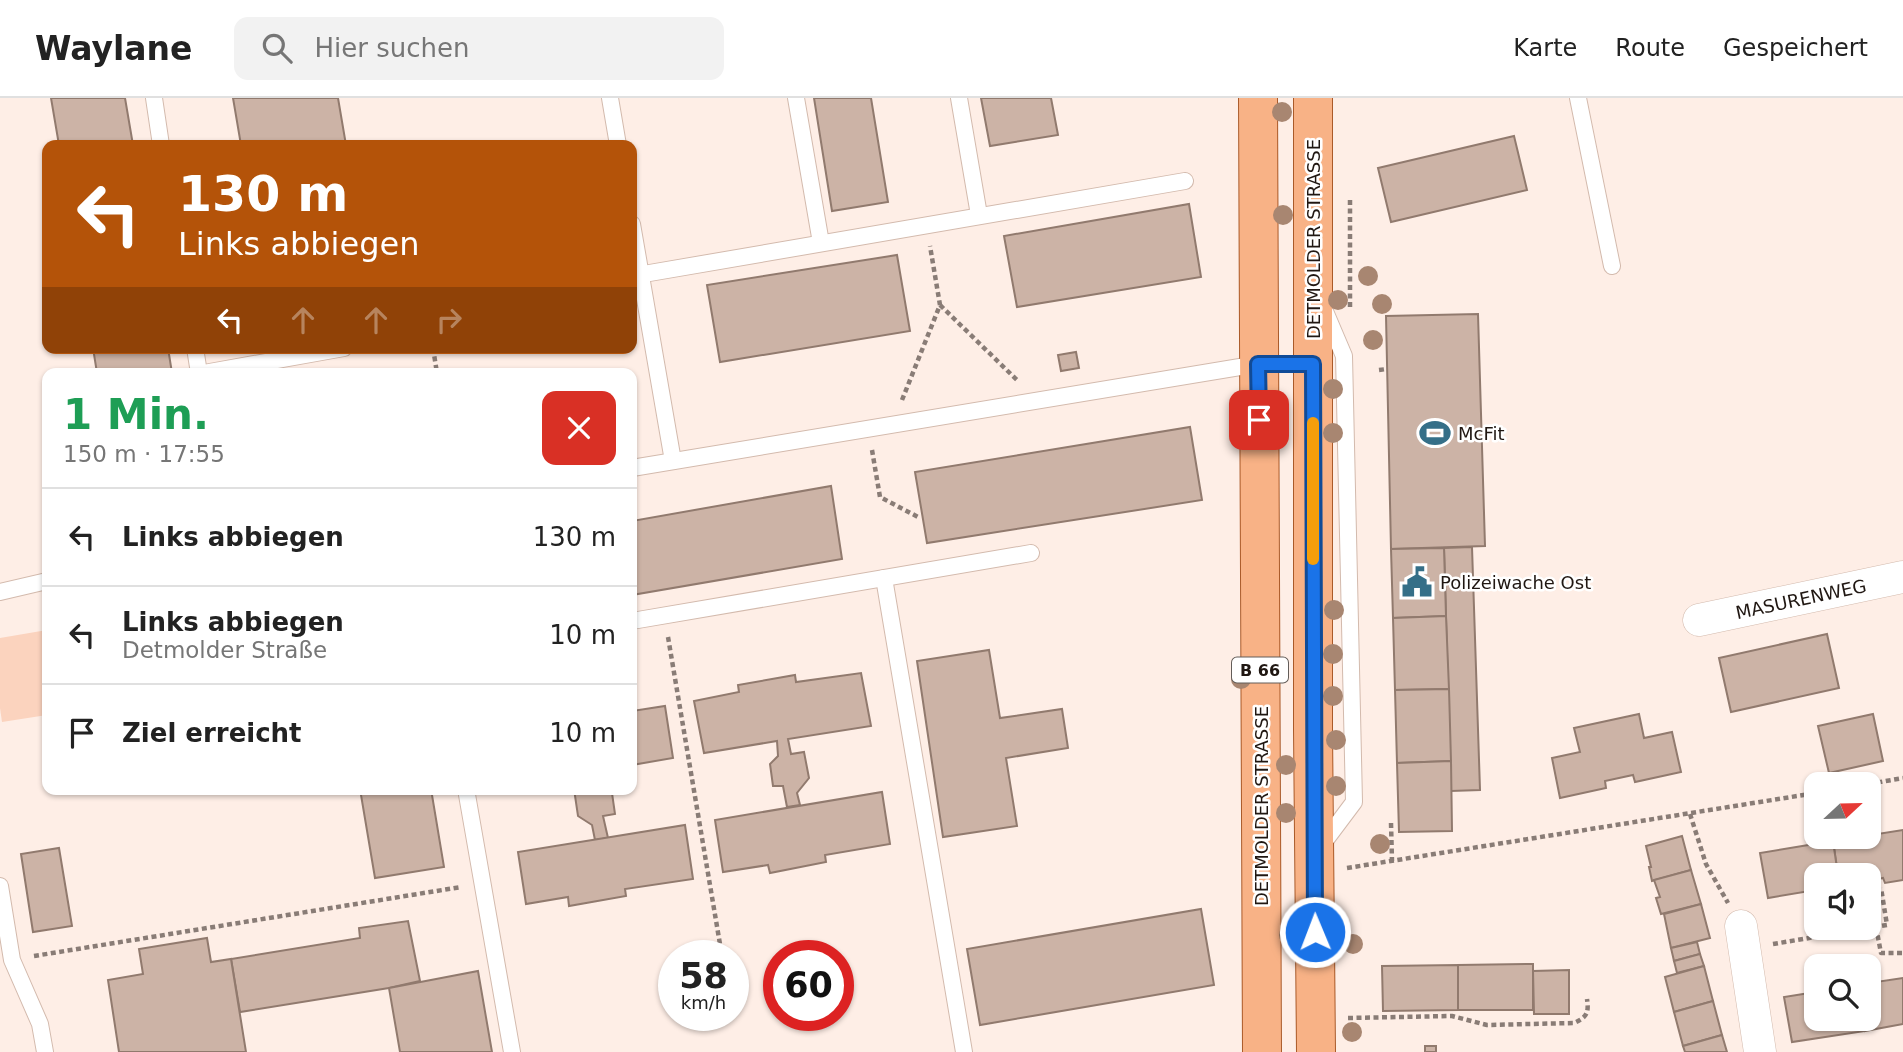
<!DOCTYPE html>
<html lang="de">
<head>
<meta charset="utf-8">
<style>
	:root { --surface:#fff; --page:#f2f2f2; --text:#222; --muted:#767676; --line:#e0e0e0 }
	body { margin:0; font-family:"DejaVu Sans",sans-serif; background:var(--page); color:var(--text); height:100vh; display:flex; flex-direction:column; font-size:26px; white-space:nowrap }
	* { box-sizing:border-box; margin:0 }
	p { font-size:23px; color:var(--muted) }
	.icon { flex:none; width:38px; height:38px; fill:none; stroke:currentColor; stroke-width:2; stroke-linecap:round; stroke-linejoin:round }
	.map { position:relative; flex:1; overflow:hidden }
	.details { position:absolute; left:42px; top:270px; width:595px; height:427px; display:flex; flex-direction:column; background:var(--surface); border-radius:14px; box-shadow:0 2px 5px #0004 }
	.details>* { flex:none }
	.hud { position:absolute; left:42px; top:42px; width:595px; height:214px; border-radius:14px; box-shadow:0 2px 5px #0004; background:#b45309; color:#fff; overflow:hidden }
	.needle { width:46px; rotate:68deg }
	.tools { position:absolute; left:1804px; top:674px; display:grid; gap:14px }
	.tools a { display:grid; place-items:center; width:77px; height:77px; border-radius:14px; background:var(--surface); box-shadow:0 2px 5px #0004; font-size:35px }
	.speed { position:absolute; left:658px; top:842px; display:flex; gap:14px; font-size:35px; font-weight:700; text-align:center }
	.speed>* { display:grid; place-content:center; width:91px; height:91px; border-radius:50%; background:var(--surface); box-shadow:0 2px 5px #0004; line-height:1 }
	.speed small { font-size:18px; font-weight:400 }
	.speed .limit { border:10px solid #d22; background:#fff; color:#111 }
	.pin { position:absolute; display:grid; place-items:center; width:60px; height:60px; color:#fff; margin:-30px; border-radius:14px; box-shadow:0 4px 10px #0006 }
	.me { position:absolute; width:77px; margin:-38px; rotate:359deg; stroke-linejoin:round; filter:drop-shadow(0 0 5px #0008) }
	.turn { display:flex; align-items:center; gap:24px; height:147px; padding:0 21px; font-size:32px }
	.turn .icon { width:91px; height:91px; stroke-width:2.5 }
	.turn b { display:block; font-size:49px; line-height:60px }
	.lanes { display:flex; align-items:center; height:66px; padding:0 21px; background:#0003; justify-content:center; gap:35px; direction:ltr }
	.lanes .off { opacity:.35 }
	.round { display:grid; place-items:center; flex:none; width:74px; height:74px; border-radius:14px; background:var(--page) }
	.overview { display:flex; align-items:center; justify-content:space-between; height:119px; padding:0 21px }
	h1 { font-size:42px; font-weight:600; line-height:52px; color:#1e9e55 }
	ul { padding:0; list-style:none }
	li { display:flex; align-items:center; gap:21px; height:98px; padding:0 21px; border-top:2px solid var(--line) }
	li div { flex:1 }
	li b { display:block; font-size:26px }
	li em { font-style:normal }
	header { display:flex; align-items:center; gap:42px; box-sizing:border-box; height:98px; padding:0 35px; background:var(--surface); border-bottom:2px solid var(--line) }
	header strong { font-size:33px }
	nav { display:flex; gap:38px; margin-inline-start:auto; font-size:24px }
	.search { width:490px; height:63px; background:var(--page); display:flex; align-items:center; gap:18px; box-sizing:border-box; padding:0 24px; border-radius:14px; color:var(--muted); font-size:26px }
	.map>svg:first-child { display:block }
	.green { fill:#fbd3be }
	.building { fill:#ccb3a6; stroke:#917a6e; stroke-width:2 }
	.lines { fill:none; stroke-linecap:round; stroke-linejoin:round }
	.service-casing { stroke:#d3baad; stroke-width:18 }
	.minor-casing { stroke:#d3baad; stroke-width:33 }
	.primary-casing { stroke:#aa5a29; stroke-width:40 }
	.path { stroke:#897c76; stroke-width:4.5; stroke-dasharray:5 3.5; stroke-linecap:butt }
	.service { stroke:#fff; stroke-width:16 }
	.minor { stroke:#fff; stroke-width:32 }
	.primary { stroke:#f8b286; stroke-width:38 }
	.tree { fill:#a88671 }
	.route-casing { stroke:#114b97; stroke-width:18 }
	.route { stroke:#1a73e8; stroke-width:12 }
	.slow { stroke:#f59e0b; stroke-width:12 }
	.labels { text-anchor:middle; dominant-baseline:central; stroke-width:5; stroke-linejoin:round; paint-order:stroke }
	.shield { fill:#fff; stroke:#635d59; stroke-width:2 }
	.shield-label { font-size:16px; font-weight:bold; fill:#201712 }
	.street-label { font-size:18px; fill:#201712; stroke:#fff }
	.poi-label { font-size:18px; fill:#201712; stroke:#fff; text-anchor:start }
</style>
</head>
<body>
<header>
<strong>Waylane</strong>
<div class="search"><svg class="icon" aria-label="search" viewBox="0 0 24 24"><circle cx="10" cy="10" r="6"/><path d="M15 15l6 6"/></svg>Hier suchen</div>
<nav><a>Karte</a><a>Route</a><a>Gespeichert</a></nav>
</header>
<div class="map">
<svg width="1903" height="954" viewBox="0 0 1903 954">
	<rect width="100%" height="100%" fill="#feeee6"/>
	<polygon class="green" points="47,532 47,617 2,624 0,610 0,540"/>
	<g class="building">
		<polygon points="51,0 125,0 133,47 59,47"/>
		<polygon points="233,0 338,0 346,47 241,47"/>
		<polygon points="814,0 871,0 888,104 832,113"/>
		<polygon points="981,0 1051,0 1058,37 990,48"/>
		<polygon points="1514,38 1527,92 1391,124 1378,70"/>
		<polygon points="1189,106 1201,179 1017,209 1004,138"/>
		<polygon points="897,157 910,233 720,264 707,187"/>
		<polygon points="1478,216 1485,448 1391,451 1386,218"/>
		<polygon points="93,250 168,250 172,275 97,275"/>
		<polygon points="1076,254 1079,270 1061,273 1058,257"/>
		<polygon points="1190,329 1202,402 927,445 915,374"/>
		<polygon points="831,388 842,461 632,497 632,423"/>
		<polygon points="1472,449 1480,692 1451,693 1444,450"/>
		<polygon points="1444,450 1446,518 1393,520 1391,451"/>
		<polygon points="1446,518 1449,591 1395,592 1393,520"/>
		<polygon points="1827,536 1839,590 1731,614 1719,560"/>
		<polygon points="989,552 1000,620 1062,611 1068,650 1006,660 1017,728 943,739 917,563"/>
		<polygon points="861,575 871,628 788,641 791,656 804,654 809,680 797,695 800,707 787,709 783,688 773,688 770,666 778,658 777,643 704,655 694,603 739,594 738,587 795,577 796,584"/>
		<polygon points="1449,591 1451,663 1397,665 1395,592"/>
		<polygon points="665,608 673,660 632,667 632,613"/>
		<polygon points="1639,616 1644,640 1672,634 1681,674 1635,684 1633,677 1605,683 1606,690 1560,700 1552,660 1580,654 1574,630"/>
		<polygon points="1873,616 1883,663 1829,675 1818,628"/>
		<polygon points="1451,663 1452,733 1399,734 1397,665"/>
		<polygon points="360,691 431,691 444,769 375,780"/>
		<polygon points="574,691 606,691 612,695 615,716 603,718 608,740 595,742 592,727 578,718"/>
		<polygon points="882,694 890,746 825,757 826,764 770,775 768,767 723,774 715,722"/>
		<polygon points="685,727 693,781 625,791 626,798 569,808 568,799 526,806 518,754"/>
		<polygon points="1903,732 1903,782 1885,785 1883,780 1869,783 1869,777 1838,777 1833,743"/>
		<polygon points="1682,738 1691,772 1652,783 1649,769 1651,769 1646,748"/>
		<polygon points="1833,743 1838,777 1816,777 1816,792 1768,800 1760,755"/>
		<polygon points="59,750 72,828 33,834 21,756"/>
		<polygon points="1691,772 1701,806 1661,816 1656,800 1660,799 1654,782"/>
		<polygon points="1701,806 1710,840 1671,850 1664,816"/>
		<polygon points="1201,811 1214,887 980,927 967,851"/>
		<polygon points="408,823 420,883 389,890 240,914 231,861 360,840 359,830"/>
		<polygon points="207,840 211,864 231,861 246,954 119,954 108,882 143,876 139,851"/>
		<polygon points="1697,844 1700,856 1674,863 1671,850"/>
		<polygon points="1700,856 1704,868 1677,875 1674,863"/>
		<polygon points="1533,866 1533,912 1458,912 1458,867"/>
		<polygon points="1458,867 1458,912 1383,913 1382,868"/>
		<polygon points="1704,868 1713,903 1674,914 1665,879"/>
		<polygon points="1569,872 1569,916 1534,916 1533,873"/>
		<polygon points="478,873 492,954 400,954 389,890"/>
		<polygon points="1903,880 1903,926 1865,933 1863,920 1869,920 1869,885"/>
		<polygon points="1816,894 1816,920 1863,920 1865,933 1792,944 1784,899"/>
		<polygon points="1713,903 1722,937 1683,948 1674,914"/>
		<polygon points="1722,937 1727,954 1685,954 1683,948"/>
		<rect x="1425" y="948" width="11" height="6"/>
	</g>
	<g class="lines">
		<g class="service-casing">
			<g id="service">
				<polyline points="154,0 161,47"/>
				<polyline points="610,0 618,47"/>
				<polyline points="796,0 821,145"/>
				<polyline points="959,0 979,117"/>
				<polyline points="1578,0 1612,168"/>
				<polyline points="632,126 673,363"/>
				<polyline points="632,178 1185,83"/>
				<polyline points="195,250 199,275"/>
				<polyline points="204,275 344,250"/>
				<polyline points="632,370 1258,266"/>
				<polyline points="884,480 964,954"/>
				<polyline points="0,494 47,483"/>
				<polyline points="632,523 1031,455"/>
				<polyline points="466,691 512,954"/>
				<polyline points="1321,748 1354,704 1344,258 1324,211"/>
				<polyline points="0,788 12,862 40,926 45,954"/>
			</g>
		</g>
		<g class="minor-casing">
			<g id="minor">
				<polyline points="1699,522 1903,479"/>
				<polyline points="1741,828 1760,954"/>
			</g>
		</g>
		<g class="primary-casing">
			<g id="primary">
				<polyline points="1258,0 1262,954"/>
				<polyline points="1313,0 1313,631 1316,954"/>
			</g>
		</g>
		<g class="path">
			<polyline points="1350,102 1350,212"/>
			<polyline points="940,207 1019,284"/>
			<polyline points="433,250 437,275"/>
			<polyline points="1379,272 1387,271"/>
			<polyline points="902,302 940,207 930,148"/>
			<polyline points="872,352 880,399 920,420"/>
			<polyline points="668,539 722,858"/>
			<polyline points="1869,686 1903,680"/>
			<polyline points="1690,716 1706,766 1728,805"/>
			<polyline points="1391,725 1392,763"/>
			<polyline points="1347,770 1816,695"/>
			<polyline points="1876,829 1881,855 1903,855"/>
			<polyline points="1773,846 1887,827 1881,790"/>
			<polyline points="34,858 461,789"/>
			<path d="M1348 920 1452 918 1487 927 1574 925C1587 919 1589 915 1587 901"/>
		</g>
		<use href="#service" class="service"/>
		<use href="#minor" class="minor"/>
		<use href="#primary" class="primary"/>
	</g>
	<g class="tree">
		<circle cx="1282" cy="14" r="10"/>
		<circle cx="1283" cy="117" r="10"/>
		<circle cx="1368" cy="178" r="10"/>
		<circle cx="1338" cy="202" r="10"/>
		<circle cx="1382" cy="206" r="10"/>
		<circle cx="1373" cy="242" r="10"/>
		<circle cx="1333" cy="291" r="10"/>
		<circle cx="1333" cy="335" r="10"/>
		<circle cx="1334" cy="512" r="10"/>
		<circle cx="1333" cy="556" r="10"/>
		<circle cx="1241" cy="581" r="10"/>
		<circle cx="1333" cy="598" r="10"/>
		<circle cx="1336" cy="642" r="10"/>
		<circle cx="1286" cy="667" r="10"/>
		<circle cx="1336" cy="688" r="10"/>
		<circle cx="1286" cy="715" r="10"/>
		<circle cx="1380" cy="746" r="10"/>
		<circle cx="1289" cy="837" r="10"/>
		<circle cx="1353" cy="846" r="10"/>
		<circle cx="1352" cy="934" r="10"/>
	</g>
	<g class="lines">
		<g class="route-casing">
			<polyline id="route" points="1259,322 1258,266 1313,266 1315,834"/>
		</g>
		<use href="#route" class="route"/>
		<polyline class="slow" points="1313,325 1313,461"/>
	</g>
	<defs>
		<g id="stadium-bare" transform="scale(2.415)"><path d="M0-5a6.5 5 0 1 0 0 10a6.5 5 0 1 0 0-10ZM-3.5-1.8h7v3.6h-7Z" fill="#356f88" stroke="#fff" stroke-width="2.5" paint-order="stroke"/></g>
		<g id="civic-bare" transform="scale(2.415)"><path d="M-.6-6.5H3V-4.5H.6V-3L4-1V1h2V6H-6V1h2V-1L-.6-3ZM-1.2 2.5V6h2.4V2.5Z" fill="#356f88" stroke="#fff" stroke-width="2.5" paint-order="stroke"/></g>
	</defs>
	<g fill-rule="evenodd">
		<use href="#stadium-bare" x="1435" y="335"/>
		<use href="#civic-bare" x="1417" y="484"/>
	</g>
	<g class="labels">
		<rect class="shield" x="1232" y="559.5" width="56" height="25" rx="5"/>
		<g class="shield-label">
			<text x="1260" y="572">B 66</text>
		</g>
		<g class="street-label">
			<text transform="translate(1313 141) rotate(-90)">DETMOLDER STRASSE</text>
			<text transform="translate(1801 501) rotate(-12)">MASURENWEG</text>
			<text transform="translate(1261 708) rotate(-90)">DETMOLDER STRASSE</text>
		</g>
		<g class="poi-label">
			<text x="1458" y="335">McFit</text>
			<text x="1440" y="484">Polizeiwache Ost</text>
		</g>
	</g>
</svg>
<div class="tools">
<a><svg class="needle" viewBox="-14 -14 28 28"><path d="M0-13l5 13h-10z" fill="#e53935"/><path d="M0 13l5-13h-10z" fill="#767676"/></svg></a>
<a><svg class="icon" aria-label="sound" viewBox="0 0 24 24"><path d="M4 9h4l5-4v14l-5-4H4zM17 9q2 3 0 6"/></svg></a>
<a><svg class="icon" aria-label="search" viewBox="0 0 24 24"><circle cx="10" cy="10" r="6"/><path d="M15 15l6 6"/></svg></a>
</div>
<div class="speed"><div>58<small>km/h</small></div><div class="limit">60</div></div>
<div class="pin" style="left:1259px;top:322px;background:#d93025"><svg class="icon" aria-label="arrive" viewBox="0 0 24 24"><path d="M6 21V4h12l-3 4 3 4H6"/></svg></div>
<svg class="me" style="left:1315px;top:834px" viewBox="-20 -20 40 40"><circle r="17" fill="#1a73e8" stroke="#fff" stroke-width="3"/><path d="M0-11L8 9 0 5-8 9z" fill="#fff"/></svg>
<div class="hud">
<div class="turn"><svg class="icon" aria-label="left" viewBox="0 0 24 24"><path d="M17 20v-9H6M10 6l-5 5 5 5"/></svg><div><b>130 m</b>Links abbiegen</div></div>
<div class="lanes"><svg class="icon" aria-label="left" viewBox="0 0 24 24"><path d="M17 20v-9H6M10 6l-5 5 5 5"/></svg><svg class="icon off" aria-label="ahead" viewBox="0 0 24 24"><path d="M12 20V5M6 11l6-6 6 6"/></svg><svg class="icon off" aria-label="ahead" viewBox="0 0 24 24"><path d="M12 20V5M6 11l6-6 6 6"/></svg><svg class="icon off" aria-label="right" viewBox="0 0 24 24"><path d="M7 20v-9h11M14 6l5 5-5 5"/></svg></div>
</div>
<section class="details">
<div class="overview"><div><h1>1 Min.</h1><p>150 m · 17:55</p></div><a class="round" style="background:#d93025;color:#fff"><svg class="icon" aria-label="close" viewBox="0 0 24 24"><path d="M6 6l12 12M18 6L6 18"/></svg></a></div>
<ul>
<li><svg class="icon" aria-label="left" viewBox="0 0 24 24"><path d="M17 20v-9H6M10 6l-5 5 5 5"/></svg><div><b>Links abbiegen</b></div><em>130 m</em></li>
<li><svg class="icon" aria-label="left" viewBox="0 0 24 24"><path d="M17 20v-9H6M10 6l-5 5 5 5"/></svg><div><b>Links abbiegen</b><p>Detmolder Straße</p></div><em>10 m</em></li>
<li><svg class="icon" aria-label="arrive" viewBox="0 0 24 24"><path d="M6 21V4h12l-3 4 3 4H6"/></svg><div><b>Ziel erreicht</b></div><em>10 m</em></li>
</ul>
</section>
</div>
</body>
</html>
